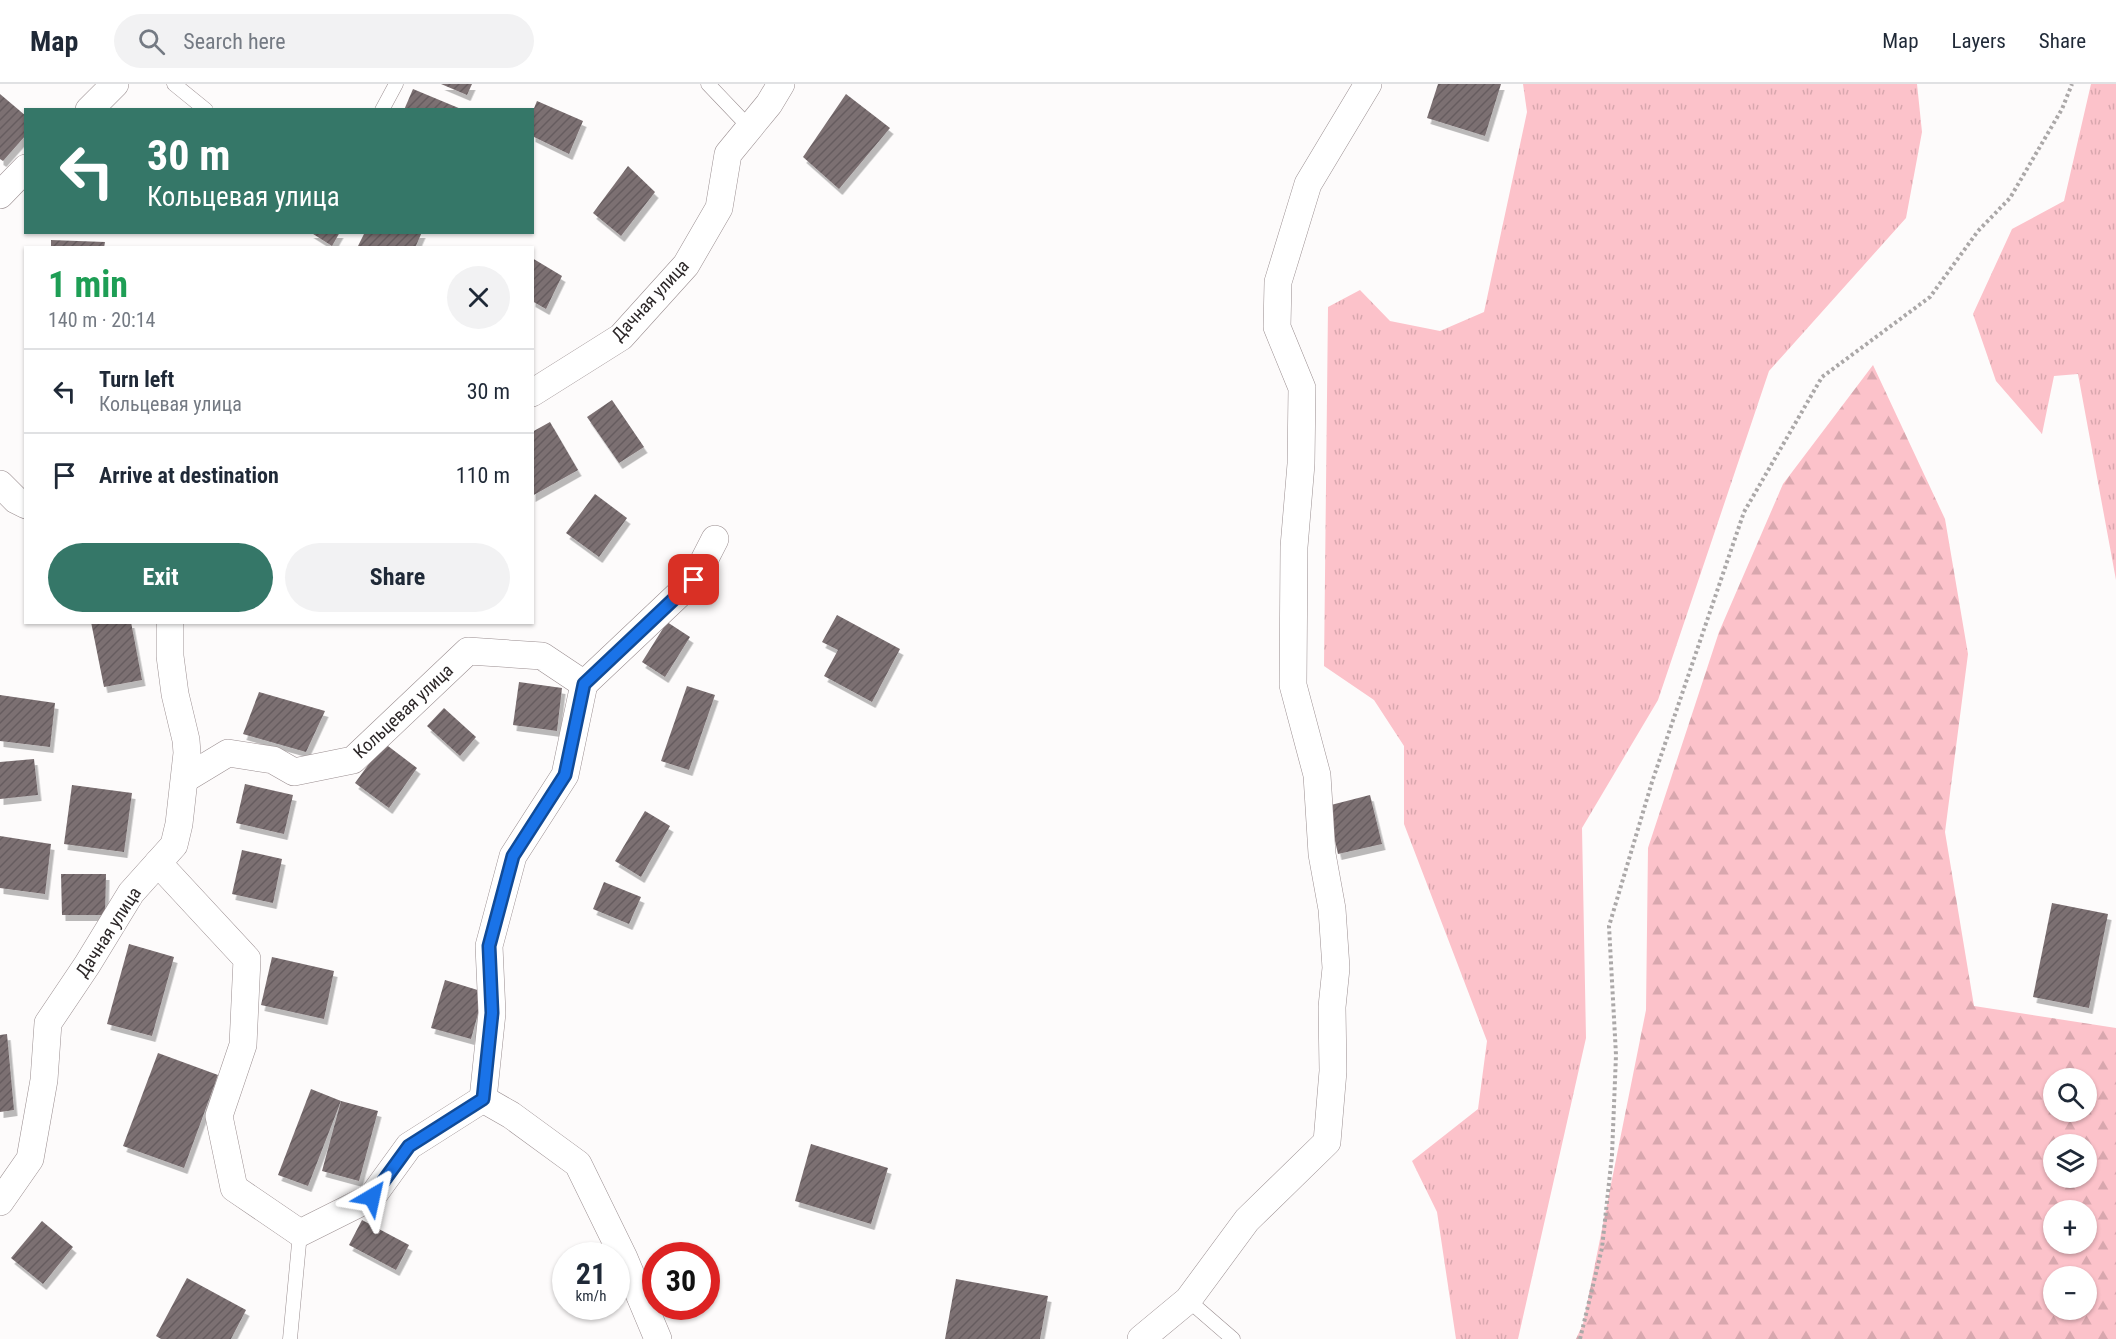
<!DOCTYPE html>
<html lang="en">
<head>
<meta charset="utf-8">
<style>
	:root { --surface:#fff; --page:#f2f2f3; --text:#1f2937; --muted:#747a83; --line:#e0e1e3; --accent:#357768 }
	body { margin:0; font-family:"Roboto Condensed",sans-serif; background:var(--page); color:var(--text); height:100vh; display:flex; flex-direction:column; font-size:22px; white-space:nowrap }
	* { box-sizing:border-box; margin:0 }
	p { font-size:20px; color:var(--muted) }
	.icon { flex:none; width:33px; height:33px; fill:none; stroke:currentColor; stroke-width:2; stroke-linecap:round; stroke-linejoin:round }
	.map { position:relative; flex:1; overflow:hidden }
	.drawer { position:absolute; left:24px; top:162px; width:510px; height:378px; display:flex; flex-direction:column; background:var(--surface); border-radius:0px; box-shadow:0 2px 4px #0004 }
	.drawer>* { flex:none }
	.guide { position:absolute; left:24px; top:24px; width:510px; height:126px; border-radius:0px; box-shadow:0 2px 4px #0004; background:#357768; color:#fff; overflow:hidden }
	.tools { position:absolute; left:2043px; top:984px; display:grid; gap:12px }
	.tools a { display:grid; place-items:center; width:54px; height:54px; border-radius:50%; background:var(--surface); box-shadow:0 2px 4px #0004; font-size:30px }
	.speed { position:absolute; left:552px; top:1158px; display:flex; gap:12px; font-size:30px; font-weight:700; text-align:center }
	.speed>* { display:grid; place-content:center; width:78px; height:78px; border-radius:50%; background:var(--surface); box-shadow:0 2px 4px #0004; line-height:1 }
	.speed small { font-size:15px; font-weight:400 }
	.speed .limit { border:9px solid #d22; background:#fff; color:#111 }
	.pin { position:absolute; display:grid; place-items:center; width:51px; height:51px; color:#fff; margin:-26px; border-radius:12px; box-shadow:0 3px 9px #0006 }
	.me { position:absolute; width:66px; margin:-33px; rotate:36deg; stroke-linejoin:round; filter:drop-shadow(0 0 4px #0008) }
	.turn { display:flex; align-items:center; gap:21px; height:126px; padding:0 24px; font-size:27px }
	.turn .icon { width:78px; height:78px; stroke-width:2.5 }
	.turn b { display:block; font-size:42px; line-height:51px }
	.round { display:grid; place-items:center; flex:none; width:63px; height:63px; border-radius:32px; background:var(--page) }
	.head { display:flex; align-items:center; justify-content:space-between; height:102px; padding:0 24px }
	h1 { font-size:36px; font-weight:700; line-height:45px; color:#1e9e55 }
	.primary-button { display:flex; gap:12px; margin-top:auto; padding:12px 24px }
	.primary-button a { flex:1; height:69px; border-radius:36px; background:var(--accent); color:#fff; font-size:24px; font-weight:700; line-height:69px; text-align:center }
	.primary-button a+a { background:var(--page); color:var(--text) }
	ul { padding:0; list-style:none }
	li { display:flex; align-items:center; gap:18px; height:84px; padding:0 24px; border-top:2px solid var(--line) }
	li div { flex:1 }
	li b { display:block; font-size:22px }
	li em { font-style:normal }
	header { display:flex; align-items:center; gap:36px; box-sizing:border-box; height:84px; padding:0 30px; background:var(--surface); border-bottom:2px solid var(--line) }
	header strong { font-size:28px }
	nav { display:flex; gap:33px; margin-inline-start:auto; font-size:21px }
	.search { width:420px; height:54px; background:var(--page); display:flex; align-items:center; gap:15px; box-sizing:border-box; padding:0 21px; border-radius:33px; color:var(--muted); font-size:22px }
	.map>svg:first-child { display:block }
	.grass { fill:url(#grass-tufts) }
	.forest { fill:url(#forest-firs); fill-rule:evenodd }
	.building { fill:url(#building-hatch); filter:url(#shadow) }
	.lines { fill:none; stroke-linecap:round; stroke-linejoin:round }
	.lane-casing { stroke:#9a8e90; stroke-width:15 }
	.street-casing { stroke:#9a8e90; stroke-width:28 }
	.path { stroke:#aba8a8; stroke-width:4; stroke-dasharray:3 3; stroke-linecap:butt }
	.lane { stroke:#fff; stroke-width:14 }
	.street { stroke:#fff; stroke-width:27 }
	.route-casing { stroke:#114b97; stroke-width:15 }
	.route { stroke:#1a73e8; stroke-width:10 }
	.labels { text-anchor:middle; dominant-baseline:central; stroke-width:4.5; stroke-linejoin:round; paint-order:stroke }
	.street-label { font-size:18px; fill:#2c2728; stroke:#fff }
</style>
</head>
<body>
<header>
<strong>Map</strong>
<div class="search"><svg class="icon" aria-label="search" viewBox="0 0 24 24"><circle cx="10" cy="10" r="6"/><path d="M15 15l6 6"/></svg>Search here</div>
<nav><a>Map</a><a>Layers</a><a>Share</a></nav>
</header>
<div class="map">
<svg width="2116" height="1255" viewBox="0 0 2116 1255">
	<defs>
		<pattern id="grass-tufts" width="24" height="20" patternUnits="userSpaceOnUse" patternTransform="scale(1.5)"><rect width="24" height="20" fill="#fcc2ca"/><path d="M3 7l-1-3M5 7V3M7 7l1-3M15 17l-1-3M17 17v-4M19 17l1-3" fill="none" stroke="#d8a7ae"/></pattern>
		<pattern id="forest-firs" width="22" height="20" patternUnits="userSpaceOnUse" patternTransform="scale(1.5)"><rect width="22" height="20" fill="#fcc2ca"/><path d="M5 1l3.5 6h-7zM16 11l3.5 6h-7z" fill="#d8a7ae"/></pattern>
		<pattern id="building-hatch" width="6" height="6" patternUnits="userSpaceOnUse" patternTransform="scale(1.5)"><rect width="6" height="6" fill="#7c7072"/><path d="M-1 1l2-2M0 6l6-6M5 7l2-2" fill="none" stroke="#665c5e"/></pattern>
		<filter id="shadow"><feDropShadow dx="3.5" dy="6" stdDeviation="0" flood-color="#0004"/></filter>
	</defs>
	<rect width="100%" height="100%" fill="#fdfbfb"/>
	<g class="grass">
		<polygon points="1523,0 1917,0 1922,48 1906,134 1769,287 1658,616 1582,744 1586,954 1518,1255 1456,1255 1437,1128 1412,1077 1478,1025 1487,957 1404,740 1404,662 1374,616 1324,582 1328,223 1360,206 1390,237 1440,247 1484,228 1527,28"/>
		<polygon points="2091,0 2116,0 2116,496 2078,290 2054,292 2042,350 1996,297 1973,230 2012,145 2064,117"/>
	</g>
	<path class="forest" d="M1873 281 1945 435 1968 570 1945 748 1974 922 2116 944V1255H1576L1583 1240 1646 926 1648 764 1719 548 1783 400ZM2054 994H2086V1028H2054ZM2054 1060H2086V1094H2054ZM2054 1126H2086V1160H2054ZM2086 1192V1226H2054V1192Z"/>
	<g class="building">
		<polygon points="441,0 472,0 467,11"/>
		<polygon points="1438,0 1501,0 1485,52 1427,34"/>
		<polygon points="413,5 461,25 461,26 404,26"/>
		<polygon points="0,10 26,32 26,51 3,77 0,75"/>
		<polygon points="846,10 890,44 839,105 803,73"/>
		<polygon points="537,17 583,37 569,70 532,52 532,29"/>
		<polygon points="628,82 655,108 621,152 593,129"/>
		<polygon points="310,148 340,148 332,162"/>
		<polygon points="365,148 422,148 415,164 357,164"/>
		<polygon points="51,156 105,158 104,164 51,164"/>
		<polygon points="532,174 562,192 546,225 532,217"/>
		<polygon points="612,316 644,363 619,379 587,333"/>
		<polygon points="550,338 578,386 532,412 532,348"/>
		<polygon points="595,410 627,434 599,473 566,449"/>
		<polygon points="837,531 900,565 872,618 824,592 838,566 822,558"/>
		<polygon points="91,538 131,538 142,596 104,603"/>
		<polygon points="667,538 690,553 665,593 642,578"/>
		<polygon points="519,598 562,604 557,647 513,641"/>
		<polygon points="687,602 715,611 689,686 661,677"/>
		<polygon points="259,608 325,627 306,668 243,650"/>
		<polygon points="0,611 55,619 50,663 0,657"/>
		<polygon points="444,624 476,653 460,672 427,642"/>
		<polygon points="384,659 417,684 389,724 355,699"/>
		<polygon points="34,675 38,711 0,715 0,678"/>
		<polygon points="245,700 293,711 284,750 236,739"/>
		<polygon points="72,701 132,709 124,768 64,760"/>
		<polygon points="1370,711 1382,760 1338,770 1327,722"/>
		<polygon points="645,727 670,742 641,793 615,777"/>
		<polygon points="0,752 51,760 45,810 0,804"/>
		<polygon points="242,766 282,775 273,819 232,810"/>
		<polygon points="61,790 106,790 105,831 62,831"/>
		<polygon points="604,798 641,813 629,840 593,825"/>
		<polygon points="2052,819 2108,830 2089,924 2033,913"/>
		<polygon points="129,860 174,873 152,952 107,940"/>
		<polygon points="272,873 334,887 324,935 261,921"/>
		<polygon points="445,896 484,908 471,955 431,944"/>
		<polygon points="7,950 14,1026 0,1028 0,951"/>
		<polygon points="158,969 218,991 184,1084 123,1062"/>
		<polygon points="311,1005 341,1017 308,1102 278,1091"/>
		<polygon points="341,1017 378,1027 359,1097 322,1087"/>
		<polygon points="811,1060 888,1084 871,1140 795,1117"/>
		<polygon points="362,1136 409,1161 396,1186 349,1161"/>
		<polygon points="42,1137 73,1163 43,1200 11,1174"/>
		<polygon points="187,1194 246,1226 231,1255 161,1255 156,1252"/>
		<polygon points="956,1195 1048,1212 1040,1255 945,1255"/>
	</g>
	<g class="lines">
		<g class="lane-casing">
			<g id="lane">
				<polyline points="174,0 206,26"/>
				<polyline points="708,0 749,43"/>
				<polyline points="382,26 396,0"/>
				<polyline points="1188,1216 1233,1255"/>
				<polyline points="290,1255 300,1149"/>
			</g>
		</g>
		<g class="street-casing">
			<g id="street">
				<polyline points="89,26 115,0"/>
				<polyline points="0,111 26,84"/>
				<polyline points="532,309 621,253 686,181 719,124 728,70 769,20 781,0"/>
				<polyline points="0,400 16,416 26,421"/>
				<polyline points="185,695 228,669 273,676 294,688 353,676 468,567 542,572 584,600 694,496 715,455"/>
				<polyline points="158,779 247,875 243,961 219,1032 234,1104 300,1149 372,1113 409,1062 483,1015"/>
				<polyline points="483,1015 492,929 489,862 513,772 565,691 584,600"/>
				<polyline points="483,1015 511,1031 578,1080 624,1174 658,1255"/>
				<polyline points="0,1118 30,1075 44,996 48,939 87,881 131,809 174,761 179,740 187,669 186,656 175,610 170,572 170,538"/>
				<polyline points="1141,1255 1188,1216 1247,1136 1327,1058 1333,987 1332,923 1336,884 1332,825 1322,770 1317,691 1293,601 1294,463 1301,380 1302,304 1277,243 1278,198 1308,100 1368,0"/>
			</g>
		</g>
		<polyline class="path" points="1580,1255 1602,1164 1612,1071 1616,971 1609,842 1652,698 1744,428 1822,293 1930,213 1978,147 2010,114 2062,25 2072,0"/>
		<use href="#lane" class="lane"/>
		<use href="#street" class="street"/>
	</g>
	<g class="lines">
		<g class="route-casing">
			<polyline id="route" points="372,1113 409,1062 483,1015 492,929 489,862 513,772 565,691 584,600 694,496"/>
		</g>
		<use href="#route" class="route"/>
	</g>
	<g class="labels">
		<g class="street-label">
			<text transform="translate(650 216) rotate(-47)">Дачная улица</text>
			<text transform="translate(403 627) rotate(-43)">Кольцевая улица</text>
			<text transform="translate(108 848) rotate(-57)">Дачная улица</text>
		</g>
	</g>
</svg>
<div class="tools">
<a><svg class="icon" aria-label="search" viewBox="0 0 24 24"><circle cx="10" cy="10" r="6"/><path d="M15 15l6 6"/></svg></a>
<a><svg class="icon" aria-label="layers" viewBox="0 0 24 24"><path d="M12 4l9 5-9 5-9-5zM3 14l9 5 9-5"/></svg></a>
<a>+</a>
<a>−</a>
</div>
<div class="speed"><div>21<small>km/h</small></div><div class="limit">30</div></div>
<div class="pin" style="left:694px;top:496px;background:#d93025"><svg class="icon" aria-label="arrive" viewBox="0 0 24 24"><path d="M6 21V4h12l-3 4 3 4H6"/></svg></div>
<svg class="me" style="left:372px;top:1113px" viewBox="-20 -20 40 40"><path d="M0-17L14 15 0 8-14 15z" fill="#1a73e8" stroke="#fff" stroke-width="4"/></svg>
<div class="guide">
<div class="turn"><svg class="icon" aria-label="left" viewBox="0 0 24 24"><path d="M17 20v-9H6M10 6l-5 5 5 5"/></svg><div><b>30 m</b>Кольцевая улица</div></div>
</div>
<section class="drawer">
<div class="head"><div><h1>1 min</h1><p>140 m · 20:14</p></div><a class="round"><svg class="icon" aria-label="close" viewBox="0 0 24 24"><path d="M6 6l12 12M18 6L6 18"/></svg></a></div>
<ul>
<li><svg class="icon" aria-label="left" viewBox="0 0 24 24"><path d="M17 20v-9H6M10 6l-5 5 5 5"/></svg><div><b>Turn left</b><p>Кольцевая улица</p></div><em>30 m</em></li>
<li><svg class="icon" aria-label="arrive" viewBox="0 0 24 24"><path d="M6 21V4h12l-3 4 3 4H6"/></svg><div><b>Arrive at destination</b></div><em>110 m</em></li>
</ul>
<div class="primary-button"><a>Exit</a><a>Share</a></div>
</section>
</div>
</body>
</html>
